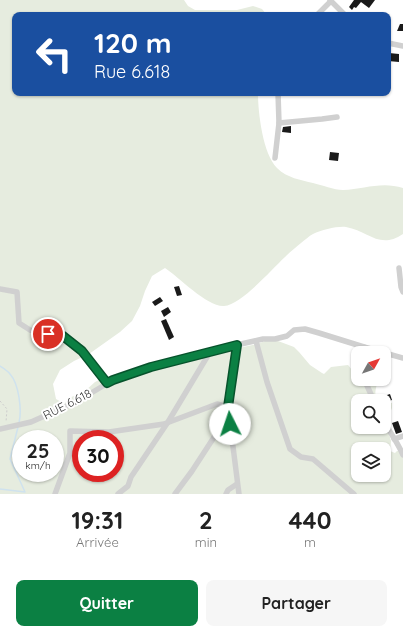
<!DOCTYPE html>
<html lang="fr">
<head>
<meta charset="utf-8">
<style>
	:root { --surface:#fff; --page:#f6f6f6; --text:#222; --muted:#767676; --accent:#0b8043 }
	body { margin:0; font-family:Quicksand,sans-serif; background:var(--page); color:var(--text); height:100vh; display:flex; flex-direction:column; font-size:15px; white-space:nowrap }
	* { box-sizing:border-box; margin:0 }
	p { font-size:13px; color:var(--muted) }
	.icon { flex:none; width:22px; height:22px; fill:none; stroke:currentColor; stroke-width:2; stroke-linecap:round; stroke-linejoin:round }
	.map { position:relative; height:494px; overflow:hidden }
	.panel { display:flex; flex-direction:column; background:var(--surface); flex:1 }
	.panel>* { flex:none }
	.banner { position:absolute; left:12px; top:12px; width:379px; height:84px; border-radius:8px; box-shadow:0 1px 3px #0004; background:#1a4fa0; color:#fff; overflow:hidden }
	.needle { width:26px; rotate:50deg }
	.controls { position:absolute; left:351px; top:346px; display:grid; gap:8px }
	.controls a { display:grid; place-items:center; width:40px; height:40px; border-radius:8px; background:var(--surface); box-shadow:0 1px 3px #0004; font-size:20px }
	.speed { position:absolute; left:12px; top:430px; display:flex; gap:8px; font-size:20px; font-weight:700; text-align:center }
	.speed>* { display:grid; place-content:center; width:52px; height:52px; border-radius:50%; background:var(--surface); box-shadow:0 1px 3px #0004; line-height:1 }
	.speed small { font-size:10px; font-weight:400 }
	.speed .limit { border:6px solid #d22; background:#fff; color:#111 }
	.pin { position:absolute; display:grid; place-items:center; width:34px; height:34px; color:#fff; margin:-17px; border:2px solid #fff; border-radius:50%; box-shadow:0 1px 4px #0007 }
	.me { position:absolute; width:44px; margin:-22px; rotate:356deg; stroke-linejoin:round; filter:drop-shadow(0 0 3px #0008) }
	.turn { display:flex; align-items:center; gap:14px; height:84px; padding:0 16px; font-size:18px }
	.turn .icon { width:52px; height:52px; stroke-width:2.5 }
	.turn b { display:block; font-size:28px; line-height:34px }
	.eta { display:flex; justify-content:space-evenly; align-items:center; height:68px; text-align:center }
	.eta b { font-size:24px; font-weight:800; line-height:28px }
	.cta { display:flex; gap:8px; margin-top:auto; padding:8px 16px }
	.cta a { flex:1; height:46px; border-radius:8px; background:var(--accent); color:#fff; font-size:16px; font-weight:800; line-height:46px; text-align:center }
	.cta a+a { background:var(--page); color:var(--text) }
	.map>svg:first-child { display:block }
	.green { fill:#e6ecdf; fill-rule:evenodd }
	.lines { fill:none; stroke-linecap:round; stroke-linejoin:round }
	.stream { stroke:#cfe2ee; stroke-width:1.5 }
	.building { fill:#1a1a1a }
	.path { stroke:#cdcdcd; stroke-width:1; stroke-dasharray:2 2; stroke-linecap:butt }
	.minor { stroke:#d0d0d0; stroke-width:5.5 }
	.route-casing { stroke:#07532c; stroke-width:10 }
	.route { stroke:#0b8043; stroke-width:7 }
	.labels { text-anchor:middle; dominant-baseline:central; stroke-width:4; stroke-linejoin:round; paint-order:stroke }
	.street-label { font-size:12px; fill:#333; stroke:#fff }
</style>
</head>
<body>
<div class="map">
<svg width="403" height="494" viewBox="0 0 403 494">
	<rect width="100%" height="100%" fill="#fff"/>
	<path class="green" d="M0 0H184L188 6 195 10H237L253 6 262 9 267 15H15V93H258C258 113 263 154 277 168 287 178 301 180 313 183 322 185 334 190 343 190 364 189 382 181 403 188V234C379 250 369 231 346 227 337 226 322 230 313 234 309 236 305 240 301 243 296 247 290 252 285 257 271 270 242 304 224 306 207 307 179 277 165 268L152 276 145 291 140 306 132 321 120 332 89 354 74 361 60 370 53 384 56 399 65 404 67 399 85 391 95 382 101 379 128 372 146 365 160 364 220 352 257 344 268 340 278 341 294 347 299 352 310 365 322 373 324 374 331 367 348 365C353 370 354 377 359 380L363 379H377C378 388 371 394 380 401H358V427H384V403H392V408L386 423 391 441 390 451 395 453 397 451H403V494H0ZM21 439H55V473H21ZM81 439H115V473H81ZM358 449H384V475H358Z"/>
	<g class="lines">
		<g class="stream">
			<path d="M0 366C3 368 8 371 10 374 19 384 22 410 19 423"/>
			<polyline points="0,489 25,492 10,459 18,427"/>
		</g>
	</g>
	<g class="building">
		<polygon points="354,0 375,0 369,8 361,2 356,8 354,7 352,10 349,7"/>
		<polygon points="400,24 403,24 403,31 397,31"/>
		<polygon points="389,53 399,54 399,62 388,61"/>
		<polygon points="291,126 291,133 282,132 283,127"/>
		<polygon points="330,152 339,153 338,161 329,160"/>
		<polygon points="179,286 182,295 177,296 174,287"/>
		<polygon points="160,297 163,301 155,306 152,302"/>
		<polygon points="168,307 171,312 164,317 161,311"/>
		<polygon points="166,319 174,337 169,340 161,321"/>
		<polygon points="390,394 392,400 386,402 384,396"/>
		<polygon points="398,421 402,432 396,434 392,423"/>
	</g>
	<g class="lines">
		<polyline class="path" points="0,401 7,409 6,422"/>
		<g class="minor">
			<polyline points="330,0 345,15"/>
			<polyline points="317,15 331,1"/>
			<polyline points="388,43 403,46"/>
			<polyline points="279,123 322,119 337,117"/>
			<polyline points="275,158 279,123 278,93"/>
			<polyline points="399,268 401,287 403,292"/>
			<polyline points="0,289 17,292 19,323 30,330 63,336 83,351 107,383"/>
			<polyline points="256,341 267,382 290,449 301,457 313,459 354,494"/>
			<polyline points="237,345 228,407 239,494"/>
			<polyline points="361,353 364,347"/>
			<polyline points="358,361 358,362"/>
			<polyline points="364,379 374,401"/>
			<path d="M384 421C390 433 398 443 403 455"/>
			<polyline points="0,429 31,422 76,402 113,380 151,367 223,348 263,339 275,339 287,336 294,330 305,329 319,333 364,347 403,358"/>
			<polyline points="394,439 403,436"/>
			<polyline points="55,494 70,453 70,431 109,432 164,424 217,404 228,407"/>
			<polyline points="118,494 128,486 131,477 168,422 210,352"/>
			<polyline points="175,494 192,471 220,428 229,424"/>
			<polyline points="226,494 228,490 237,484"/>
		</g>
	</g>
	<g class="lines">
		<g class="route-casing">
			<polyline id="route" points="48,334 63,336 82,351 107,383 113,380 151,367 237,345 228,407 230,424"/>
		</g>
		<use href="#route" class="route"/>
	</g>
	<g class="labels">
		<g class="street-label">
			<text transform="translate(67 404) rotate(-27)">RUE 6.618</text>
		</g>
	</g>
</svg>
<div class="controls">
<a><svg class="needle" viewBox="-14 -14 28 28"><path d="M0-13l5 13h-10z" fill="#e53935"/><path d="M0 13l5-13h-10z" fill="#767676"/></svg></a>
<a><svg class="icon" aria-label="search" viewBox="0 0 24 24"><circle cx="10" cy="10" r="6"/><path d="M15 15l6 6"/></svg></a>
<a><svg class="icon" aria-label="layers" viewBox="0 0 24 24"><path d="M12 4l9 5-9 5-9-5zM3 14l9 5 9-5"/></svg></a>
</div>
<div class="speed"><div>25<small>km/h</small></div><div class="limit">30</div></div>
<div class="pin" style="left:48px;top:334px;background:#d93025"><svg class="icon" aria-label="arrive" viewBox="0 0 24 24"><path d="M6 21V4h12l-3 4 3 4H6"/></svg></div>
<svg class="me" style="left:230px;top:424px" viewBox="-20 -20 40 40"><circle r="19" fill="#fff"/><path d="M0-13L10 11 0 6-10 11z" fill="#0b8043"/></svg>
<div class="banner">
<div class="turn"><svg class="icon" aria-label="left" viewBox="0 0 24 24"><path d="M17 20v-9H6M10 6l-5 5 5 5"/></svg><div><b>120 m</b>Rue 6.618</div></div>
</div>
</div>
<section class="panel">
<div class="eta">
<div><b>19:31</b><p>Arrivée</p></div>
<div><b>2</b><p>min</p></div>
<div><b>440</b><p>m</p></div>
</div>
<div class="cta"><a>Quitter</a><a>Partager</a></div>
</section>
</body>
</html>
